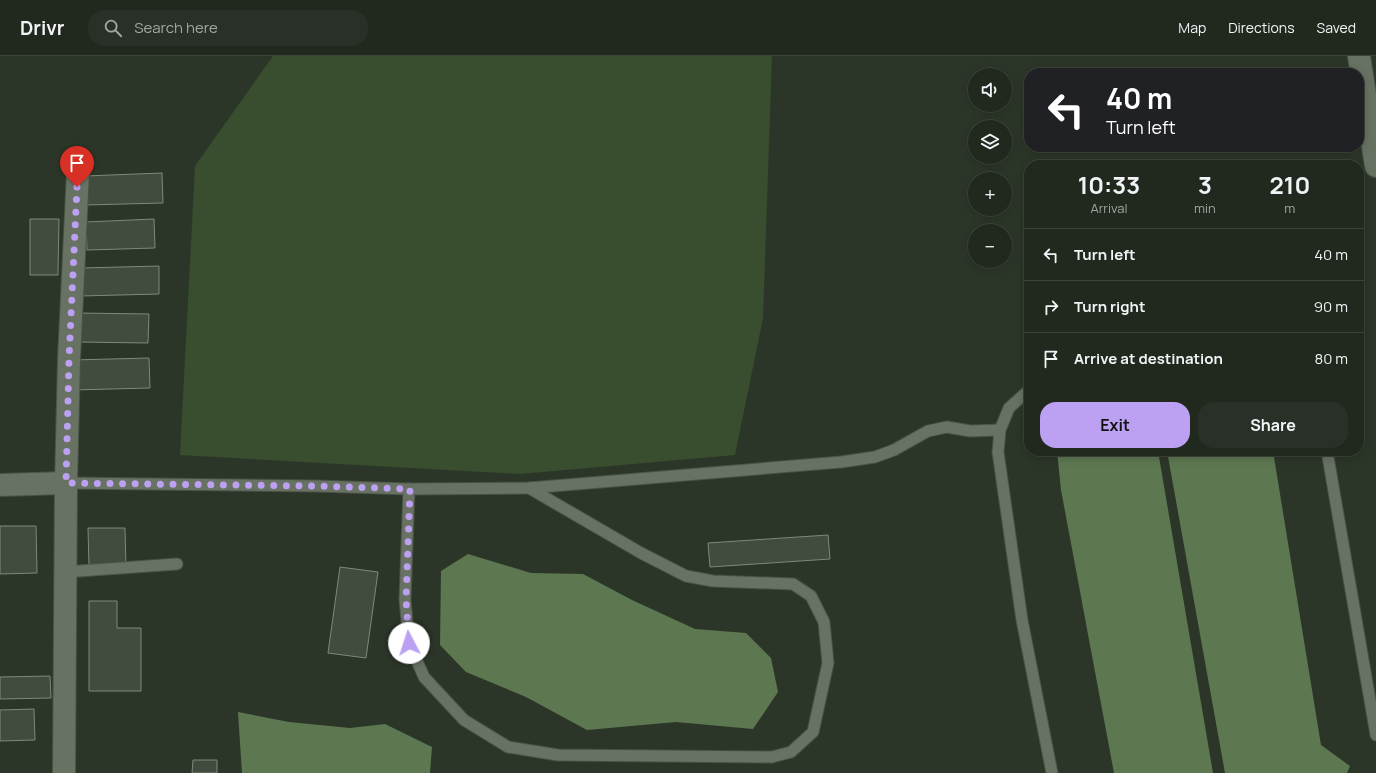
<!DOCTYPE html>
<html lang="en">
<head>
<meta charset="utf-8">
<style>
	:root { --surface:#21281e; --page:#293027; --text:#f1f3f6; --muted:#a2a6a4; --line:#3e443c; --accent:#bca0f2 }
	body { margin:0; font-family:Manrope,sans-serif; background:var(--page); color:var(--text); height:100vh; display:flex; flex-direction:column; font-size:15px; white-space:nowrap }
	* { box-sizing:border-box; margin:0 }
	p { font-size:13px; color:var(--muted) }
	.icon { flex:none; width:22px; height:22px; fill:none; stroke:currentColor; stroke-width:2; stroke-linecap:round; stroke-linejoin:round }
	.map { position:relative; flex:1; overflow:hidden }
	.panel { position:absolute; left:1024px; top:104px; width:340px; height:296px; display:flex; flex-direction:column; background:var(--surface); border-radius:16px; box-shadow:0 2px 10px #0003,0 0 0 1px var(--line) }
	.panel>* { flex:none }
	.guide { position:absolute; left:1024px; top:12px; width:340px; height:84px; border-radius:16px; box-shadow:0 2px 10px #0003,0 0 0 1px var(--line); background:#202124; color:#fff; overflow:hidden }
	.buttons { position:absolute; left:968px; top:12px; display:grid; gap:8px }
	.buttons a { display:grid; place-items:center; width:44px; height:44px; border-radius:50%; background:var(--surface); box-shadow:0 2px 10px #0003,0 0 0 1px var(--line); font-size:20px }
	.pin { position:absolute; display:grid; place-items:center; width:34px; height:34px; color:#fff; margin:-41px -17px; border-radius:50% 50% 50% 0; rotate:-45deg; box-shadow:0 0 4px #0007 }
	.pin .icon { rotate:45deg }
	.me { position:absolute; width:44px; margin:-22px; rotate:355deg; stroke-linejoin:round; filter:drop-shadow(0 0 3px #0008) }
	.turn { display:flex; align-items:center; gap:14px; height:84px; padding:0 16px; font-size:18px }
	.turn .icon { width:52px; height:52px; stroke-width:2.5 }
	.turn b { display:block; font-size:28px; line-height:34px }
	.eta { display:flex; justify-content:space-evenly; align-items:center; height:68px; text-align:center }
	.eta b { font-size:24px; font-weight:700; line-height:28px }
	.primary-button { display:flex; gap:8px; margin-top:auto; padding:8px 16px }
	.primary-button a { flex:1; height:46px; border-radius:16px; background:var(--accent); color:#111; font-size:16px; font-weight:700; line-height:46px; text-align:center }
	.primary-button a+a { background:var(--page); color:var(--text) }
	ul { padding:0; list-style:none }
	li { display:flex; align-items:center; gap:12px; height:52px; padding:0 16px; border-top:1px solid var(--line) }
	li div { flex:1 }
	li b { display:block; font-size:15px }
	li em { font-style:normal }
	header { display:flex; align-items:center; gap:24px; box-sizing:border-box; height:56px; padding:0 20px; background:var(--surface); border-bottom:1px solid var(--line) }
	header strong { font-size:19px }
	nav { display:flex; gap:22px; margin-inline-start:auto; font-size:14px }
	.search { width:280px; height:36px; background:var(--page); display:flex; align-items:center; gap:10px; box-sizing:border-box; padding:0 14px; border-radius:16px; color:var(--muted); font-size:15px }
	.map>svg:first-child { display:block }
	.green { fill:#384e2e }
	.water { fill:#5d7851 }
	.building { fill:#424c3e; stroke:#7e8979 }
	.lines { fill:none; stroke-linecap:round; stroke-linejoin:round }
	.lane-casing { stroke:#4a5246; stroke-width:13 }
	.street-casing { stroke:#4a5246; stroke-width:24 }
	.lane { stroke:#687263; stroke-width:11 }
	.street { stroke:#687263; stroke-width:22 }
	.route { stroke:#bca0f2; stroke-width:7; stroke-dasharray:0 12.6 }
</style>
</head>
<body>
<header>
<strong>Drivr</strong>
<div class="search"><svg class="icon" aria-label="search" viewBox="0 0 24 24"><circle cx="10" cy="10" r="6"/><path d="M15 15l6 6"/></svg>Search here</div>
<nav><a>Map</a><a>Directions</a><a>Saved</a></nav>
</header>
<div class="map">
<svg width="1376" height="717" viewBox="0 0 1376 717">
	<rect width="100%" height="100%" fill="#2c3628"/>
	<polygon class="green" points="273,0 772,0 763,262 735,399 520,418 180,399 195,110"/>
	<g class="water">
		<polygon points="1057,395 1158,395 1213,717 1114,717 1061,434"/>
		<polygon points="1167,395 1273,395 1321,689 1350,710 1347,717 1225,717"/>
		<polygon points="468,498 531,517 583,518 632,544 695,573 746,577 771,602 778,636 753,673 676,666 587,674 526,641 466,616 440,589 441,515"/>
		<polygon points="238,656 289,666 350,672 385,668 432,691 430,717 242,717"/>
	</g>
	<g class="building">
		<polygon points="162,117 163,147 86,149 85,120"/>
		<polygon points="30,163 59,163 58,219 30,219"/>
		<polygon points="154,163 155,192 87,194 86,166"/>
		<polygon points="159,210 159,238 81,240 81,212"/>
		<polygon points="79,257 149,258 148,287 78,286"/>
		<polygon points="149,302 150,332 73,334 72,304"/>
		<polygon points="0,470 36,470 37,517 0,518"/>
		<polygon points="88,472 125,472 126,511 89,511"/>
		<polygon points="828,479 830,503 710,511 708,487"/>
		<polygon points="340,511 378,516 366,602 328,597"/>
		<polygon points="89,545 117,545 117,572 141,572 141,635 89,635"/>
		<polygon points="50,620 51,642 0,643 0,621"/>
		<polygon points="34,653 35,684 0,685 0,654"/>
		<polygon points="193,704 217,704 217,717 192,717"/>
	</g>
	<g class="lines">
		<g class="lane-casing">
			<g id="lane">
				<polyline points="1029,334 1009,352 1000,374 998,396 1022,564 1052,717"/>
				<polyline points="1327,395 1376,679"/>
				<polyline points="66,427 316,430 409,433 529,432 841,406 875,401 894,394 928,375 947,371 970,375 1000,374"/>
				<polyline points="409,433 405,544 409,587 424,621 464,664 508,691 558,699 772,701 791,696 813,676 828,607 824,566 811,540 793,528 713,525 686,520 641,497 529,432"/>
				<polyline points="65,516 177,508"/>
			</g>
		</g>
		<g class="street-casing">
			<g id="street">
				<polyline points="1359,0 1376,110"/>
				<polyline points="0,429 66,427"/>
				<polyline points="64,717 66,427 69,303 78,116"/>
			</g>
		</g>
		<use href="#lane" class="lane"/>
		<use href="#street" class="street"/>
	</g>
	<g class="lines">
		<polyline class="route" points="77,131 69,303 66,427 316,430 410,433 406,544 409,587"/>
	</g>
</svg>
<div class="buttons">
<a><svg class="icon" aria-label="sound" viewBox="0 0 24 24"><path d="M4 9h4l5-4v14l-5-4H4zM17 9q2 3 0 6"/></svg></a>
<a><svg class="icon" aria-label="layers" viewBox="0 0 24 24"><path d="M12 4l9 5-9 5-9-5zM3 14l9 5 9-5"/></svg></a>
<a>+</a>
<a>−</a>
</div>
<div class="pin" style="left:77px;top:131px;background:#d93025"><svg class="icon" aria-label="arrive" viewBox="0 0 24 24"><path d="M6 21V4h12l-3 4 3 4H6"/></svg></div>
<svg class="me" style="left:409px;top:587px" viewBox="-20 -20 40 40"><circle r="19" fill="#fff"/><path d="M0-13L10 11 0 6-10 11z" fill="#bca0f2"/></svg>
<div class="guide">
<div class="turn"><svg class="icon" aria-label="left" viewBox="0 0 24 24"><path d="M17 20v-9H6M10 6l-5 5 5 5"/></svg><div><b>40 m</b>Turn left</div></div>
</div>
<section class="panel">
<div class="eta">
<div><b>10:33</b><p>Arrival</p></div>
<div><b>3</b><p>min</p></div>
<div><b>210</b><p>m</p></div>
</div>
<ul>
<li><svg class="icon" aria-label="left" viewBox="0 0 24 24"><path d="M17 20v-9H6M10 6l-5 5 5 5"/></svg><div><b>Turn left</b></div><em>40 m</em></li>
<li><svg class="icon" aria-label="right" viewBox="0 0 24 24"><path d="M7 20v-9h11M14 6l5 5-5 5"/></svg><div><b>Turn right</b></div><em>90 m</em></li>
<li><svg class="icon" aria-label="arrive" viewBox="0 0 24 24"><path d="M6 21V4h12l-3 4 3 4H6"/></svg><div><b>Arrive at destination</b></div><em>80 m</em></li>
</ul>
<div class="primary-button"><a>Exit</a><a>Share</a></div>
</section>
</div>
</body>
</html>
